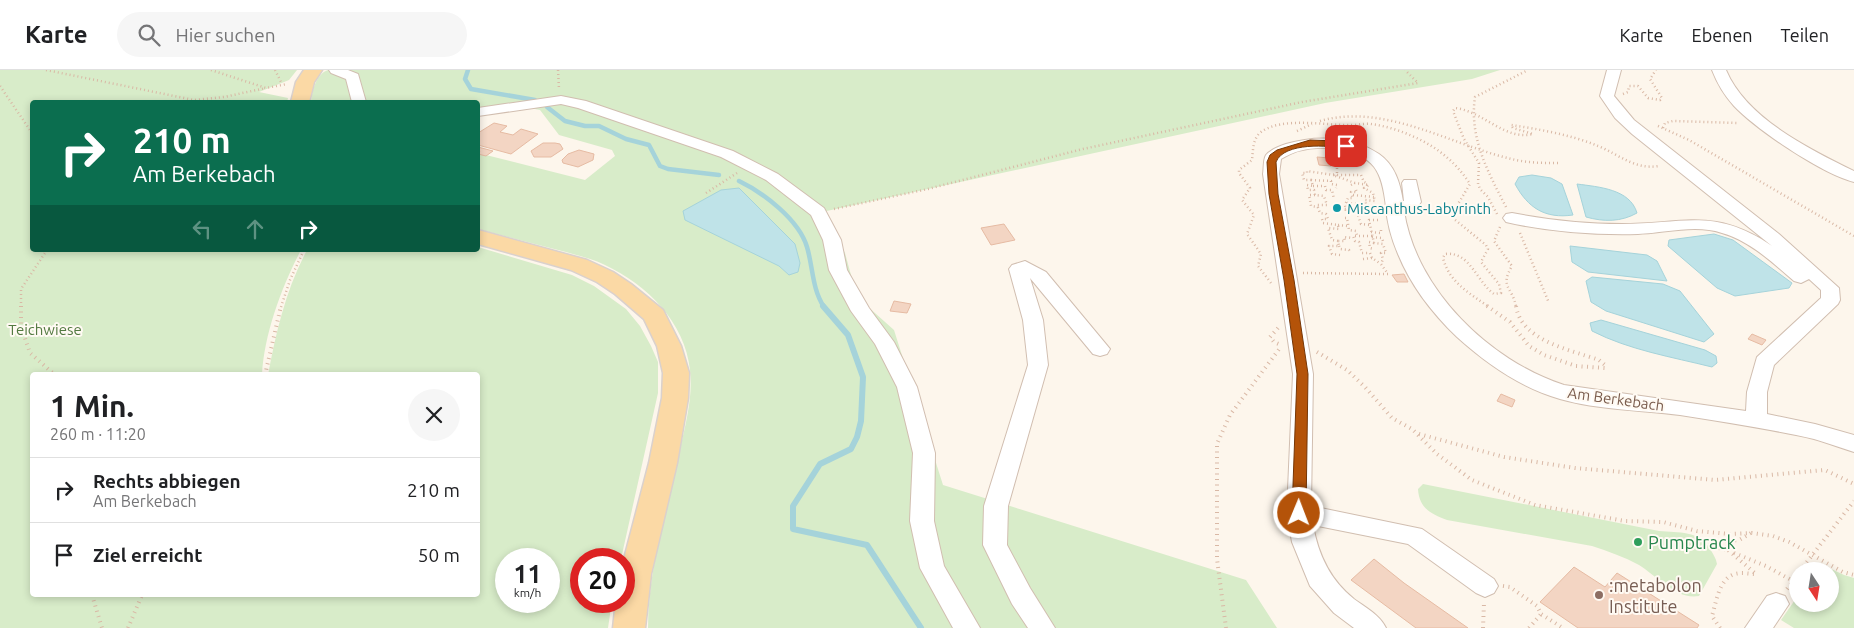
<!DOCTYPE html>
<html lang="de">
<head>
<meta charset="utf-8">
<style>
	:root { --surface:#fff; --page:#f6f6f6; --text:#202124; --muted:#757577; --line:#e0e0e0 }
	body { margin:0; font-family:Ubuntu,sans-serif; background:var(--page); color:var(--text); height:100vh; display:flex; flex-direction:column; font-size:19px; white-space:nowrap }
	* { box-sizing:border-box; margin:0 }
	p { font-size:16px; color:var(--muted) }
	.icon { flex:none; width:28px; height:28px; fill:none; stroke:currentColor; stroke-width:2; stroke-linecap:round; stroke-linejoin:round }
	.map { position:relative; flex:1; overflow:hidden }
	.panel { position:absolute; left:30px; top:302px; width:450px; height:225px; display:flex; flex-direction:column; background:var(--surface); border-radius:5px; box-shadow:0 2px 8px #0003 }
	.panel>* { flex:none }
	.top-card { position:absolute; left:30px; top:30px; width:450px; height:152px; border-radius:5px; box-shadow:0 2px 8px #0003; background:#0b6e4f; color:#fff; overflow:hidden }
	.needle { width:32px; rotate:168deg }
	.fabs { position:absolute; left:1789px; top:492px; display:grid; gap:10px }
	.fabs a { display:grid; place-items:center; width:50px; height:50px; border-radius:50%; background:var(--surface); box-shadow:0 2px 8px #0003; font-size:25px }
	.speed { position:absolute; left:495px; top:478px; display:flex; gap:10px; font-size:25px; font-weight:700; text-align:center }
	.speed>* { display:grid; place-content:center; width:65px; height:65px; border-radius:50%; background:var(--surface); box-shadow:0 2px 8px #0003; line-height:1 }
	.speed small { font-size:12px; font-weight:400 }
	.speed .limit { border:8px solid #d22; background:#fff; color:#111 }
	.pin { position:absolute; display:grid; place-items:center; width:42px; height:42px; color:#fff; margin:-21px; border-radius:10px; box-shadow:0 2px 8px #0006 }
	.me { position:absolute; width:55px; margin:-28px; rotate:1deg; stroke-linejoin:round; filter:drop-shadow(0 0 4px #0008) }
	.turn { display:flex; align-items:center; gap:18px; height:105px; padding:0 20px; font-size:22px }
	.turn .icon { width:65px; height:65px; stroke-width:2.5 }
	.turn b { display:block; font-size:35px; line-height:42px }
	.lanes { display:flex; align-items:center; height:48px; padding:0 20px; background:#0003; justify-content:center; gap:25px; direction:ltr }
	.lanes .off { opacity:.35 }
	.round { display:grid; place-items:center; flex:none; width:52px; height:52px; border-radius:26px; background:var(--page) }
	.headline { display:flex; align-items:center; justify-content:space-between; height:85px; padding:0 20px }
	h1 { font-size:30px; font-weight:700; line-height:38px }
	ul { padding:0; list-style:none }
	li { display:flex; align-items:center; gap:15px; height:65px; padding:0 20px; border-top:1px solid var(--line) }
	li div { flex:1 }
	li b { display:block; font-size:19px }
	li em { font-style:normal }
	header { display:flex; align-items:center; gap:30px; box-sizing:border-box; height:70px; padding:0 25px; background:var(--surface); border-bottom:1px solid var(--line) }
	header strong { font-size:24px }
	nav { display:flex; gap:28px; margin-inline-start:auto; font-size:18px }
	.search { width:350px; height:45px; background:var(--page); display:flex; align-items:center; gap:12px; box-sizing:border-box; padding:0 18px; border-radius:28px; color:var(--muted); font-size:19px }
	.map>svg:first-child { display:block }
	.green { fill:#d8ecc9; fill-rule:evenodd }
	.water { fill:#bfe3e8; stroke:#a5d3da }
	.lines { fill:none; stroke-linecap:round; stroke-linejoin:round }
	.stream-far1 { stroke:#a5d3da; stroke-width:4.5 }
	.stream { stroke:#a5d3da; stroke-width:6 }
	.building { fill:#f3d5c3; stroke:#e6bba3 }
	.minor-casing { stroke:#d1beb0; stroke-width:2 }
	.major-casing { stroke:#dad1cd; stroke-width:3 }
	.path-far1 { stroke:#d9b8a5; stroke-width:2.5; stroke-dasharray:1 3; stroke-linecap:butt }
	.path { stroke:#d9b8a5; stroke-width:4; stroke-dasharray:1 4.5; stroke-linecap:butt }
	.minor { fill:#fff; fill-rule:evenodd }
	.major { fill:#fbd9a5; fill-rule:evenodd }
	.route { fill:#b45309; stroke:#753606 }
	.culture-dot { fill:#0f9aa8; stroke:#fffaf3; stroke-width:2 }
	.leisure-dot { fill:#2e9e5b; stroke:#fffaf3; stroke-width:2 }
	.education-dot { fill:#8d6e63; stroke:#fffaf3; stroke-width:2 }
	.labels { text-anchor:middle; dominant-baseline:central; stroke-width:4; stroke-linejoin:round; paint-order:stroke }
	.culture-label { font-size:15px; fill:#0d838f; stroke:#fffaf3; text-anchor:start }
	.park-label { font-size:15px; fill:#537a41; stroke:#fffaf3 }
	.street-label { font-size:15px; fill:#7a5c4d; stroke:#fffaf3 }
	.near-leisure-label { font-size:18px; fill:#27864d; stroke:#fffaf3; text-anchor:start }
	.near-education-label { font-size:18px; fill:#785e54; stroke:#fffaf3; text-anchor:start }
</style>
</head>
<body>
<header>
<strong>Karte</strong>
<div class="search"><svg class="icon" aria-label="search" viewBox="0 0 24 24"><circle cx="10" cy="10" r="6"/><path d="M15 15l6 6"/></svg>Hier suchen</div>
<nav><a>Karte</a><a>Ebenen</a><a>Teilen</a></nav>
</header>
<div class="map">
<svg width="1854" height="558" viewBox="0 0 1854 558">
	<rect width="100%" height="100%" fill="#fdf6ec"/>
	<g class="green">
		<path d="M0 0H297L289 10 259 22 288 28 287 32H32V180H301C282 216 264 264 262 305H32V525H478V305H268C276 262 286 219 307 180H478V177L572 205 594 216 626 239 640 256 651 276 658 292V323L621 489H581V531H612L608 558H0ZM506 489H549V531H506Z"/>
		<path d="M328 0H1500L1472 9 1325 33 822 142 845 183 857 227 894 260 943 415 1246 510 1277 558H648C648 497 668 438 680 379 686 353 693 326 690 300 685 252 647 215 605 195 593 189 579 186 566 182 536 174 507 167 478 159V83L585 110 615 86 612 80 559 65 540 40 525 37 478 44V32H311C312 21 316 4 328 0ZM739 118 795 174 789 205 779 196Z"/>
		<path d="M1423 414 1659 461C1679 463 1699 460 1710 479 1713 484 1716 488 1717 494L1699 526C1676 530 1657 506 1639 495 1624 487 1608 481 1592 476L1447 450C1431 444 1419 438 1418 419Z"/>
		<polygon points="1821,494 1844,505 1854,508 1854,558 1794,558 1781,550 1797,527 1798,534 1830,534 1830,501 1816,501"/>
	</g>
	<g class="water">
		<path d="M1532 105 1551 108 1562 114 1573 145C1545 149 1528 138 1515 114L1519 107Z"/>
		<path d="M1577 114C1599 117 1630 119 1637 143 1621 152 1604 152 1586 147Z"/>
		<polygon points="739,118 795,174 800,193 798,202 789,205 779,196 685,150 683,141 721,120"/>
		<polygon points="1714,164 1733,170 1792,213 1789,218 1735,226 1717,218 1668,176 1669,170"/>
		<polygon points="1570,176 1647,185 1657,191 1667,211 1588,202 1572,192"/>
		<polygon points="1592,207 1663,214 1680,221 1714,264 1704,272 1606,241 1591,232 1586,211"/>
		<path d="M1601 250 1705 280 1716 286 1717 293 1712 297C1672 287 1629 280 1592 261L1590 253Z"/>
	</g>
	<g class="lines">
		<g class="stream-far1">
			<polyline points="468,0 465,9 471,19 535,30"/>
			<polyline points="547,37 565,51 585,56 599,56 626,69 649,75 660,96 668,99 719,105"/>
			<path d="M739 111C764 123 799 150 807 177 813 197 812 219 824 237"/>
		</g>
		<polyline class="stream" points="823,236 848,265 863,307 861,351 857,367 851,379 820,394 793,436 793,459 867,475 921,558"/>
	</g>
	<g class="building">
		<polygon points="494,53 507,56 500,62 513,65 521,59 538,64 511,84 478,75 478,63"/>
		<polygon points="543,73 555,73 560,74 563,79 551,87 534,87 531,81"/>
		<polygon points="478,77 493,81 486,86 478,84 480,81 478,80"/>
		<polygon points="579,80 594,84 593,90 578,97 563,93 562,90 568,84"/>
		<polygon points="1317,87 1330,88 1331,96 1319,95"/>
		<polygon points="1004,154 1015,170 991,175 981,158"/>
		<polygon points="1404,204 1408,212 1397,212 1392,205"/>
		<polygon points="894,231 911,234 907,243 890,241"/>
		<polygon points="1752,264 1766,270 1762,275 1748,269"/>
		<polygon points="1501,324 1515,330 1512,337 1497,331"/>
		<polygon points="1374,489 1404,513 1468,558 1416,558 1351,510"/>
		<polygon points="1574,497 1605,517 1617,503 1699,555 1697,558 1578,558 1540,532"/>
	</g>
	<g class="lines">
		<g class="minor-casing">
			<g id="minor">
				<polygon points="329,0 348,0 358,4 366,32 352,32 346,9 331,3"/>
				<path d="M1607 0H1621L1614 26 1634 50 1779 164 1839 218 1840 230 1838 234 1774 295 1767 322V344L1815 354 1854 365V382C1841 378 1828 373 1814 369 1770 359 1725 352 1680 345 1640 340 1599 340 1560 329 1521 318 1487 294 1457 267 1433 244 1411 216 1398 184 1392 170 1387 153 1386 137 1382 101 1375 85 1335 79 1316 76 1297 79 1281 89L1279 104 1313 304 1311 436 1422 459 1494 509 1498 516 1494 523 1485 527 1476 523 1408 474 1313 455C1318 484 1330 510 1354 529 1366 538 1380 545 1386 558H1354L1334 543 1310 516 1292 472 1287 443 1293 304 1263 104C1264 99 1263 90 1266 85 1270 80 1280 76 1286 74 1316 65 1353 66 1379 84 1395 95 1400 113 1403 131H1404L1402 113 1404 110H1416L1421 132 1416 139 1404 141C1416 220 1490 291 1564 315L1746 341 1747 322 1757 287 1821 228V220L1809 209 1801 213 1794 211C1773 193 1750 171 1722 163 1696 154 1665 163 1638 164 1595 165 1549 162 1506 152L1503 148 1506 144 1512 143C1548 150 1585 154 1622 154 1685 154 1715 137 1772 176L1632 64 1615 48 1600 26Z"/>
				<path d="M1712 0H1726C1746 48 1809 79 1854 101V112C1822 104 1757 60 1734 36 1724 25 1717 13 1712 0Z"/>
				<polygon points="561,26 586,31 733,81 778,104 824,138 841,170 847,200 869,238 894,272 917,317 935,383 934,451 944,496 980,558 953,558 920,498 910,451 913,383 897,317 875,274 851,241 829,200 823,170 811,145 766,110 721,87 578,38 561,34 478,46 478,38"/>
				<polygon points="1025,191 1046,202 1110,279 1107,284 1100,286 1093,284 1030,208 1043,250 1048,295 1008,436 1007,475 1030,518 1055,558 1028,558 1012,534 983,475 984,436 1028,295 1023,250 1009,199 1012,195"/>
				<polygon points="1776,523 1785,526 1789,534 1773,558 1745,558 1767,526"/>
			</g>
		</g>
		<g class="major-casing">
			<g id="major">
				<polygon points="304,0 322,0 314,12 309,32 291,32 296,12"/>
				<polygon points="478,160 587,190 613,202 631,214 663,240 681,276 689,303 688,328 677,393 651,504 645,558 613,558 616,531 624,531 624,489 649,393 662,328 663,303 657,276 644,249 615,224 597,212 571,200 478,174"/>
			</g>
		</g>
		<g class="path-far1">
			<polyline points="46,0 194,30 224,27 266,18"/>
			<polyline points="211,0 266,18 287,14"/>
			<polyline points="275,0 282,14"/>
			<polyline points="558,0 559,19"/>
			<polyline points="0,16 32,63"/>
			<polyline points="1623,24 1628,22 1629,16 1638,16 1648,28 1660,30 1662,28 1650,9 1656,0"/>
			<path d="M1320 51C1386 32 1454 77 1516 90 1530 93 1544 93 1558 93"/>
			<polyline points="1658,56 1689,70 1854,166"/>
			<polyline points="1663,58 1665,53 1673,51 1739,53"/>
			<polyline points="1297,61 1312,54"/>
			<polyline points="1337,98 1337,103 1333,105 1355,113 1369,115 1364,118 1373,123 1375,131 1365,130 1366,135 1376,137 1377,140"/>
			<polyline points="1311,110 1331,111 1331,114 1337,115 1336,118"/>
			<polyline points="1351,115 1355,113"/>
			<polyline points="1313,116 1325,116 1326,120 1332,120 1334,129"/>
			<polyline points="1356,120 1357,122 1351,122 1353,128 1348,128 1345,135 1346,141 1357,142 1361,154 1370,155"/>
			<polyline points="706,123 737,103"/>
			<polyline points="1315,125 1309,125 1311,136 1318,137"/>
			<polyline points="1353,125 1374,127"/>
			<polyline points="1347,133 1366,135"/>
			<polyline points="1334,136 1335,138 1346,139"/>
			<path d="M1506 137C1488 102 1469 68 1475 27L1528 0"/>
			<polyline points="834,139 928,119 1083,79 1302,32 1418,13 1405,0"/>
			<path d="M1497 144 1488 127 1480 119 1478 114 1479 93 1464 69 1453 41 1455 38C1483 41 1505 71 1533 64L1513 58 1511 55C1538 59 1572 65 1598 76 1620 85 1635 100 1659 96"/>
			<polyline points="1345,148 1347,148 1349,160 1356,161 1357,165"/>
			<polyline points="1338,155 1348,156"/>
			<path d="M1500 157 1494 171 1512 196C1499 218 1513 217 1516 237"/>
			<polyline points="1371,162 1381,163 1381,160"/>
			<polyline points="1520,163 1549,233"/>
			<polyline points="1372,166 1353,166 1355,171 1359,172 1362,183 1370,183 1372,188 1381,194"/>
			<polyline points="1372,167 1382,168 1383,171"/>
			<polyline points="1338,171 1332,170 1328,158 1339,159 1338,155 1323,153 1322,149 1328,149 1326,144 1320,143 1317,135 1327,135 1324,126 1315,125 1314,120 1308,120 1307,115 1313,116 1311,110 1304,110 1302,103 1307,103 1307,101 1333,105 1361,105 1364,112 1368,114"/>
			<polyline points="1374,173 1369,172 1370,178 1374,179"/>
			<polyline points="1339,176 1340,179 1349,180 1350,183"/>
			<polyline points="1340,185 1332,184 1329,176 1339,176 1338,171 1345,171 1344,167 1353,168"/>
			<polyline points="1363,189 1372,188"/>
			<polyline points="1303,203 1388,204 1381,194 1383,189 1381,183 1386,183 1383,174 1374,173 1369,150 1379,150"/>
			<path d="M1271 213 1258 196 1261 184 1247 164 1254 145 1242 130 1250 118 1239 103V100L1252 90C1253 80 1253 68 1261 62 1283 46 1327 56 1352 55 1359 55 1365 53 1371 54 1385 56 1399 60 1412 66 1436 76 1456 92 1470 114L1455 139 1454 149 1486 175 1488 179 1481 192 1499 214 1501 223 1494 224C1476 211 1470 181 1445 184L1443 188C1449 212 1469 223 1489 237"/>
			<polyline points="21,237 21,219 47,180"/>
			<polyline points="281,237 290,210 304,180"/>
		</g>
		<g class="path">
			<polyline points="21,236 21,256 30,283 55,305"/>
			<path d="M1487 236 1510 252 1529 276 1544 285 1576 296 1605 298V295L1599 290C1571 280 1521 271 1516 236"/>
			<polyline points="1278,258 1270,267 1274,272 1281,275"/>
			<polyline points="1317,282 1347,300 1365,317 1392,348 1412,359 1437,384 1472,410 1535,435 1625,451 1663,452 1697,461 1729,464 1752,463 1773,466 1789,472 1843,502 1854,505"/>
			<polyline points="265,305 281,236"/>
			<polyline points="1419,364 1504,387 1575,398 1715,410 1825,400 1854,414"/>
			<polyline points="1692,472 1728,480"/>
			<polyline points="1734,483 1766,496 1793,511"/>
			<polyline points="1800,501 1854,431"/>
			<polyline points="1503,516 1510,517 1537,536 1541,544 1563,558"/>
			<polyline points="1787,519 1798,505"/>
			<polyline points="92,525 102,558"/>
			<polyline points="128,558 142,525"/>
			<polyline points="1226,558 1217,489 1217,374 1230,345 1280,278"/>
			<polyline points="1483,558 1484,533"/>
			<polyline points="1529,558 1541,544"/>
			<path d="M1720 558 1712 546C1716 533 1719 508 1735 504 1742 502 1749 504 1756 504L1728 480 1724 474 1725 471 1739 470 1751 463"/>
		</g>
		<use href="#minor" class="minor"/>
		<use href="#major" class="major"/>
	</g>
	<path class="route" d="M1310 70 1336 71 1350 76 1346 79C1329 75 1284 72 1276 92L1278 124 1294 210 1308 304 1306 443 1304 447 1299 449 1294 447 1292 443 1297 304 1284 210 1269 124 1267 92 1270 85 1277 80Z"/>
	<circle class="culture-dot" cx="1337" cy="138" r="5"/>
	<circle class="leisure-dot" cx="1638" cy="472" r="5"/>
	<circle class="education-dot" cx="1599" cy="525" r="5"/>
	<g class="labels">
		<g class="culture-label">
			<text x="1347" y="138">Miscanthus-Labyrinth</text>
		</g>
		<g class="park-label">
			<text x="45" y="259">Teichwiese</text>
		</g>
		<g class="street-label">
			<text transform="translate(1616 329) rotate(8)">Am Berkebach</text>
		</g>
		<g class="near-leisure-label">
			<text x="1648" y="472">Pumptrack</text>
		</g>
		<g class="near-education-label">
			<text x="1609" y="515">:metabolon<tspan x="1609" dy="21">Institute</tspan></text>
		</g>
	</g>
</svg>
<div class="fabs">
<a><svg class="needle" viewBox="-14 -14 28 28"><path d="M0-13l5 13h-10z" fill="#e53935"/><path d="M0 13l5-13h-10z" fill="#757577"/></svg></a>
</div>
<div class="speed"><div>11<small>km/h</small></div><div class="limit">20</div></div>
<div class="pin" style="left:1346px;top:76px;background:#d93025"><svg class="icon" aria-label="arrive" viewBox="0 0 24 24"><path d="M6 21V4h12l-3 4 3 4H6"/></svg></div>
<svg class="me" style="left:1299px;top:443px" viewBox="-20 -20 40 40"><circle r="17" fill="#b45309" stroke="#fff" stroke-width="3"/><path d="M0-11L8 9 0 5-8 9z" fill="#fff"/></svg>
<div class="top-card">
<div class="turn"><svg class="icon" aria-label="right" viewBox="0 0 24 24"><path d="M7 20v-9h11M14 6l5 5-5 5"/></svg><div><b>210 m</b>Am Berkebach</div></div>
<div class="lanes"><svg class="icon off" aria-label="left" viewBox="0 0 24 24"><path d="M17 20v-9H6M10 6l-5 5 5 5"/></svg><svg class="icon off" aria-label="ahead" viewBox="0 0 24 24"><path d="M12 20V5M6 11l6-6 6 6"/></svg><svg class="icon" aria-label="right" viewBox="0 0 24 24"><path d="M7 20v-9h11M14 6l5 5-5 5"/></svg></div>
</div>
<section class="panel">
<div class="headline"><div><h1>1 Min.</h1><p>260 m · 11:20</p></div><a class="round"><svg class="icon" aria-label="close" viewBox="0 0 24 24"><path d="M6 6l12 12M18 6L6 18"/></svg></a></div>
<ul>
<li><svg class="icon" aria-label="right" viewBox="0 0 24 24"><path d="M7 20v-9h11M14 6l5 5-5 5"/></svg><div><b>Rechts abbiegen</b><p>Am Berkebach</p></div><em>210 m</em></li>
<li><svg class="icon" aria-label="arrive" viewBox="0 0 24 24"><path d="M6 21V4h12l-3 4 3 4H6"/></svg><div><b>Ziel erreicht</b></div><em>50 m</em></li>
</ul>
</section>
</div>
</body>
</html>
